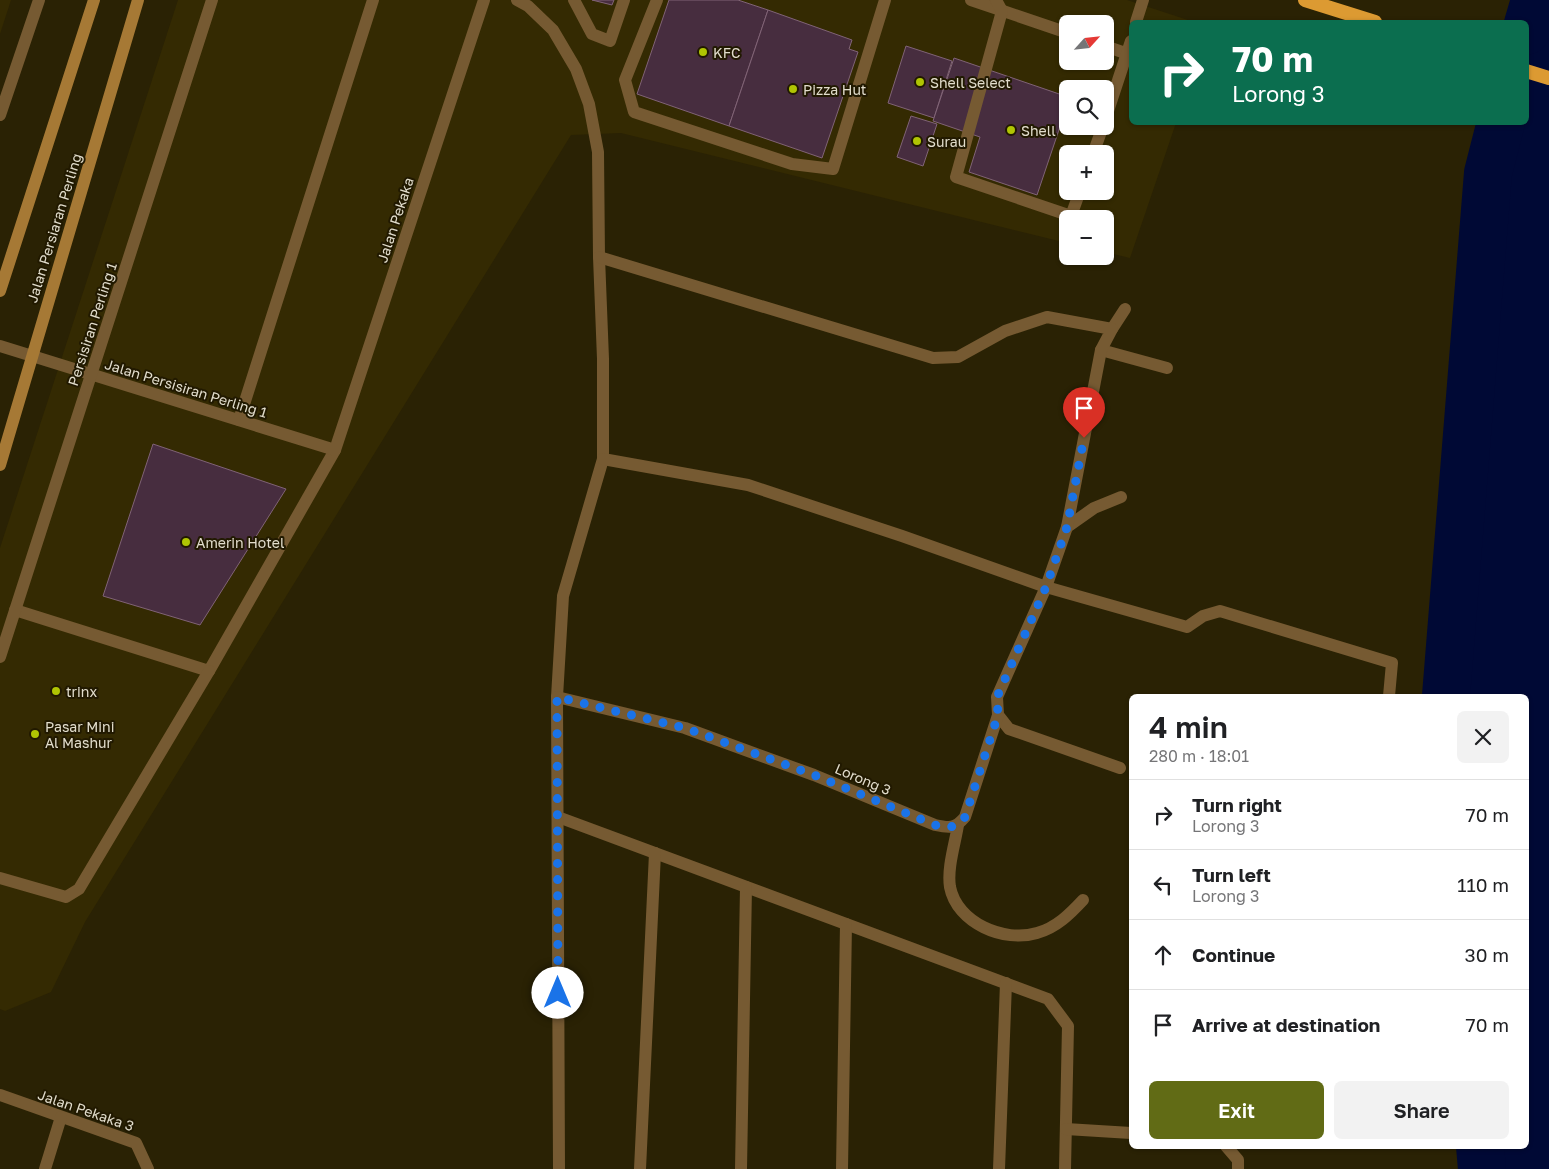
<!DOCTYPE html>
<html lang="en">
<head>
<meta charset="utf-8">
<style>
	:root { --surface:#fff; --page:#f2f2f2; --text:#202124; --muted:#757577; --line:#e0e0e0; --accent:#616b15 }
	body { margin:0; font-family:"Golos Text",sans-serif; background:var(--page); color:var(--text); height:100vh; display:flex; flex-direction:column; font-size:19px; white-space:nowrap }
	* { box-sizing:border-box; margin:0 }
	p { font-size:16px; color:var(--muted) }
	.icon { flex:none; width:28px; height:28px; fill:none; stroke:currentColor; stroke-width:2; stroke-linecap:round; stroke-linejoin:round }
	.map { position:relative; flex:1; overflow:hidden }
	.panel { position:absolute; left:1129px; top:694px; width:400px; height:455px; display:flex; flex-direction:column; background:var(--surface); border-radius:8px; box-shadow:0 1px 4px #0004 }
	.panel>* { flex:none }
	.hud { position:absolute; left:1129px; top:20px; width:400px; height:105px; border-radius:8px; box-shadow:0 1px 4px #0004; background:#0b6e4f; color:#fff; overflow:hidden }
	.needle { width:32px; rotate:63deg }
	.buttons { position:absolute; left:1059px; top:15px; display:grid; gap:10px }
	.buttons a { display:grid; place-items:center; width:55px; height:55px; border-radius:8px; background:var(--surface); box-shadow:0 1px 4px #0004; font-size:25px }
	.pin { position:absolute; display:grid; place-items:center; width:42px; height:42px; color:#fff; margin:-51px -21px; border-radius:50% 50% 50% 0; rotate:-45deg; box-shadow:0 0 5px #0007 }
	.pin .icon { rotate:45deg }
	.me { position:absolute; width:55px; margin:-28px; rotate:0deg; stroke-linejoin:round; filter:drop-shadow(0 0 4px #0008) }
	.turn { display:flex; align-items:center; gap:18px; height:105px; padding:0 20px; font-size:22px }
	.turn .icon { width:65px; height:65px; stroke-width:2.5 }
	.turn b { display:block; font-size:35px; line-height:42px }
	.round { display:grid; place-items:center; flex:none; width:52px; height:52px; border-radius:8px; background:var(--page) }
	.headline { display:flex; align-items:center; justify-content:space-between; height:85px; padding:0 20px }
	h1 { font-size:30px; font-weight:600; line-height:38px }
	.cta { display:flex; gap:10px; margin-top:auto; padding:10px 20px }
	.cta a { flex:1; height:58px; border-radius:8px; background:var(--accent); color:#fff; font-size:20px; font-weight:600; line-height:58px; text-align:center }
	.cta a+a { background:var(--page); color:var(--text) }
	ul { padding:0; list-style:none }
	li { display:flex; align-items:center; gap:15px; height:70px; padding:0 20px; border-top:1px solid var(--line) }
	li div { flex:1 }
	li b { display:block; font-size:19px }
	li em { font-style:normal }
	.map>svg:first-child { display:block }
	.built { fill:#342a02; fill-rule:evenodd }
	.water { fill:#000935 }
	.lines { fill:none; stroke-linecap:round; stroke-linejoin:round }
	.river { stroke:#000935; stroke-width:48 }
	.building { fill:#472d3f; stroke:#806376 }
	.service { stroke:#765a32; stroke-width:12 }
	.minor { stroke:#765a32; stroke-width:12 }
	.secondary { stroke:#a67935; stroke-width:12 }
	.trunk { stroke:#dc9a32; stroke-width:14 }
	.route { stroke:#1a73e8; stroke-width:9; stroke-dasharray:0 16.2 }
	.poi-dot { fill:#b0c503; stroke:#211900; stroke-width:2 }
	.labels { text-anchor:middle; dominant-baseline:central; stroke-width:4; stroke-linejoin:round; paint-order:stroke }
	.poi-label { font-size:14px; fill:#e2ddcc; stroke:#211900; text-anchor:start }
	.street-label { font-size:14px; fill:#e2ddcc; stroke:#211900 }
</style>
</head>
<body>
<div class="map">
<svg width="1549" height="1169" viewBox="0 0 1549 1169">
	<rect width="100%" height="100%" fill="#2a2204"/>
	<g class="built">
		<polygon points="0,0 11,0 0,34"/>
		<path d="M178 0H1127L1194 22H1131V122L1176 123 1130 258 1105 252V219H1068L1067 243 621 133 571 135 85 922 51 992 5 1011 0 1009V548ZM1068 24H1105V61H1068ZM1068 89H1105V126H1068ZM1068 154H1105V191H1068Z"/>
	</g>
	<polygon class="water" points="1535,0 1549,0 1549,1169 1482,1169 1480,1146 1526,1146 1526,696 1446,696 1488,173 1501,123 1526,122 1526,31"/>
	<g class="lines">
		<g class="river">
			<polyline points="1526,31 1535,0"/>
			<polyline points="1446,696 1488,173 1501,122"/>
			<polyline points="1480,1146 1482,1169"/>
		</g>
	</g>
	<g class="building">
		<polygon points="592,0 614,0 612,5"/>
		<polygon points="669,0 738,0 768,10 729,126 637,94"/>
		<polygon points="768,10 852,40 849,49 858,52 822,158 729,126"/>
		<polygon points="906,46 952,61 934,118 888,103"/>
		<polygon points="954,58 1068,97 1068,103 1037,195 969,172 980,137 933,121"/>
		<polygon points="911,116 937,124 923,166 897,157"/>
		<polygon points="153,444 286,489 200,625 103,596"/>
	</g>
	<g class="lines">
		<g class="service">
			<polyline points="574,0 592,34 610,41 624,0"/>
			<polyline points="657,0 625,80 634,112 792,164 833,169 885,0"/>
			<polyline points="971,0 1068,33"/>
			<polyline points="996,0 1002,11 956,177 1071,216 1080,191"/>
			<polyline points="1136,22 1143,0"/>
			<polyline points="1105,46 1128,54"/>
			<polyline points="1105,120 1131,41"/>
			<polyline points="1093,154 1103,126"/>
			<polyline points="1112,329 1125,309"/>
			<polyline points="1101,350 1167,368"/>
			<polyline points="239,420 373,0"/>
			<polyline points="1067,527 1094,508 1121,497"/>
			<polyline points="15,610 209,671 335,450"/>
			<polyline points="558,817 1048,999 1068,1026 1065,1169"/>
			<polyline points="0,878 66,897 79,889 209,671"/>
			<polyline points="1066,1129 1131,1133"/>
			<polyline points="1226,1146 1238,1160 1238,1169"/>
			<polyline points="640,1169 655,853"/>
			<polyline points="741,1169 746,887"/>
			<polyline points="842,1169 846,924"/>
			<polyline points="999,1169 1006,983"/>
		</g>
		<g class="minor">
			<polyline points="517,0 528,6 553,30 576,69 589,104 598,152 599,257 603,359 603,459 563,596 557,697 559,1169"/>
			<polyline points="0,115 39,0"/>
			<polyline points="599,257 933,358 958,357 1005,331 1047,317 1112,329 1101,350 1067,527 1046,587 997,697 998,715 1009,729 1120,768"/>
			<polyline points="0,346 335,450 484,0"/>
			<polyline points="603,459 748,485 902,536 1046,587 1187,627 1203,616 1220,611 1392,663 1389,696"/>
			<polyline points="0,657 212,0"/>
			<path d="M557 697 685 728 814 775 935 825C949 828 955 829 965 817L998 715"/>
			<path d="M958 825C955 844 947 868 950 887 957 923 1004 943 1037 933 1056 928 1070 914 1083 900"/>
			<polyline points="0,1095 136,1143 148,1169"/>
			<polyline points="45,1169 61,1117"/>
		</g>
		<g class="secondary">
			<polyline points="0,291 94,0"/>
			<polyline points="0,465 138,0"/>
		</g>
		<g class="trunk">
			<polyline points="1305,0 1375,22"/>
			<polyline points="1526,71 1549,78"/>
		</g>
	</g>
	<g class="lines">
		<path class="route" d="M558 993 557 697 685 728 814 775 935 825C949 828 955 829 965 817L998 715 997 697 1046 587 1067 527 1084 438"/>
	</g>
	<g class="poi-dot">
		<circle cx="703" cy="52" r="5"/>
		<circle cx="920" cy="82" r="5"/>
		<circle cx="793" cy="89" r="5"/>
		<circle cx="1011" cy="130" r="5"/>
		<circle cx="917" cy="141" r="5"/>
		<circle cx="186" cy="542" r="5"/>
		<circle cx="56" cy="691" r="5"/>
		<circle cx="35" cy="734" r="5"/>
	</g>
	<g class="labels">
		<g class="poi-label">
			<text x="713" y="52">KFC</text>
			<text x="930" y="82">Shell Select</text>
			<text x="803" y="89">Pizza Hut</text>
			<text x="1021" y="130">Shell</text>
			<text x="927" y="141">Surau</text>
			<text x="196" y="542">Amerin Hotel</text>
			<text x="66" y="691">trinx</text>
			<text x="45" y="726">Pasar Mini<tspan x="45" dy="16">Al Mashur</tspan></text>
		</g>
		<g class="street-label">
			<text transform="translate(395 220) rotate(-72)">Jalan Pekaka</text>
			<text transform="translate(54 228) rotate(-73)">Jalan Persiaran Perling</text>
			<text transform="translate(92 324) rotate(-72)">Persisiran Perling 1</text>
			<text transform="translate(186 388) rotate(17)">Jalan Persisiran Perling 1</text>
			<text transform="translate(863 779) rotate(23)">Lorong 3</text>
			<text transform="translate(86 1110) rotate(19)">Jalan Pekaka 3</text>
		</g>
	</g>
</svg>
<div class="buttons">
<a><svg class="needle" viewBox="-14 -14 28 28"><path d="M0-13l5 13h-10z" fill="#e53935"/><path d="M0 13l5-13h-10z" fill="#757577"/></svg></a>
<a><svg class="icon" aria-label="search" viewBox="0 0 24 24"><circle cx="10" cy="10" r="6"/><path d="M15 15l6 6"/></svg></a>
<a>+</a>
<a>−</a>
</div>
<div class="pin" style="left:1084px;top:438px;background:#d93025"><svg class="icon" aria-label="arrive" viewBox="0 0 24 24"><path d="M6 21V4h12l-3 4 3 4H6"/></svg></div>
<svg class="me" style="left:558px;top:993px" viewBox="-20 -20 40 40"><circle r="19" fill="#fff"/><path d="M0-13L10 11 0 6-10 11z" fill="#1a73e8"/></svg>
<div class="hud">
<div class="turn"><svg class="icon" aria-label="right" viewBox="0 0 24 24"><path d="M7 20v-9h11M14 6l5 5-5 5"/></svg><div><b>70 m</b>Lorong 3</div></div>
</div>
<section class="panel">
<div class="headline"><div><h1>4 min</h1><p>280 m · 18:01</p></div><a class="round"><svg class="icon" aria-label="close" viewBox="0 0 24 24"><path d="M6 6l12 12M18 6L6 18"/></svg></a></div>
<ul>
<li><svg class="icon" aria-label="right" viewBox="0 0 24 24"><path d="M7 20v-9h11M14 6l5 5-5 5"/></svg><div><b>Turn right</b><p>Lorong 3</p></div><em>70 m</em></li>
<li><svg class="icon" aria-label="left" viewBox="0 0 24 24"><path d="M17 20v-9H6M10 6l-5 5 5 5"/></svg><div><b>Turn left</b><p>Lorong 3</p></div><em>110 m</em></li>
<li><svg class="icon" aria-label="ahead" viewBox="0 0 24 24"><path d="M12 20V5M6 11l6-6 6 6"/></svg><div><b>Continue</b></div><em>30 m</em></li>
<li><svg class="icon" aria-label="arrive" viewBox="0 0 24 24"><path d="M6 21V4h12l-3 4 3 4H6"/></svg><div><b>Arrive at destination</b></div><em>70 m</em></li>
</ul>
<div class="cta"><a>Exit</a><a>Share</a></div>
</section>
</div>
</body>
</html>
